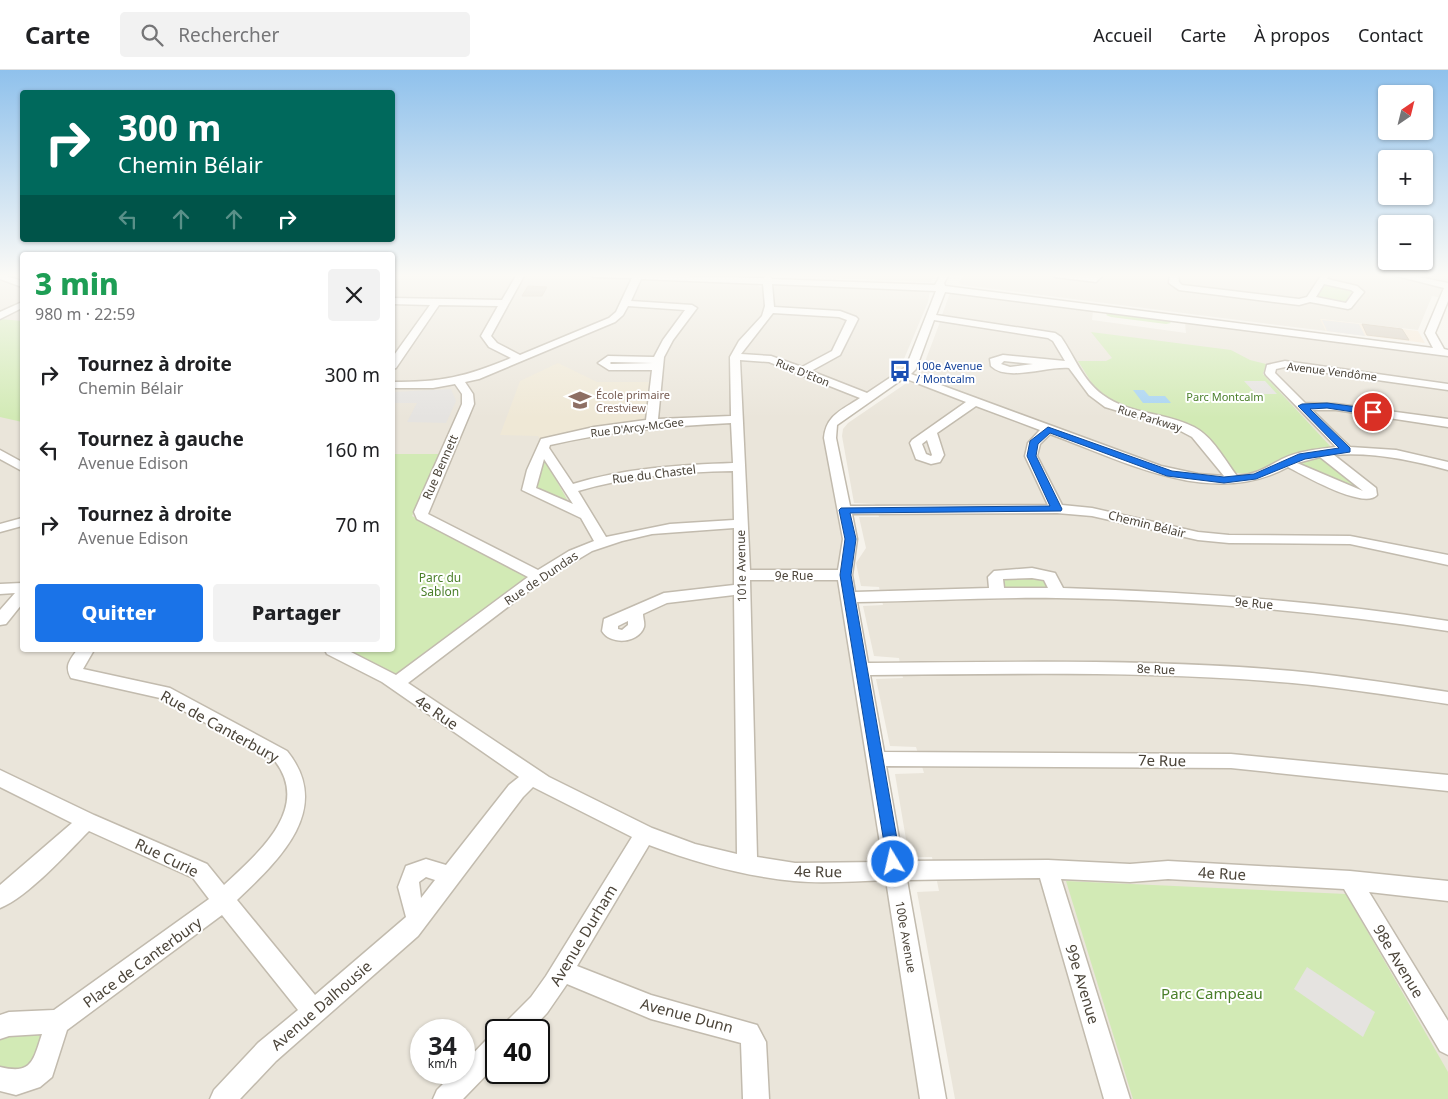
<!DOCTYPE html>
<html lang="fr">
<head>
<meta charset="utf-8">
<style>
	:root { --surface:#fff; --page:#f2f2f2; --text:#202124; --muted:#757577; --line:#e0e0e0; --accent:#1a73e8 }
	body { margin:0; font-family:"Noto Sans",sans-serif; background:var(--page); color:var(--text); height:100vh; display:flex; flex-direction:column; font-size:19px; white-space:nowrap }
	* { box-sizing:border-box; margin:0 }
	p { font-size:16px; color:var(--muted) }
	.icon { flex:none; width:28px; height:28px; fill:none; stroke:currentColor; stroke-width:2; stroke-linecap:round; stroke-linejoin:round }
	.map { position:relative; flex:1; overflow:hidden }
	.side { position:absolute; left:20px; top:182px; width:375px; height:400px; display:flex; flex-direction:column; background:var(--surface); border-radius:5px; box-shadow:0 1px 4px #0004 }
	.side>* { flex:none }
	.hud { position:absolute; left:20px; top:20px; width:375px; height:152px; border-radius:5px; box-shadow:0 1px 4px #0004; background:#00695c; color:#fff; overflow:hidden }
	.needle { width:32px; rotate:35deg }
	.fabs { position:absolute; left:1378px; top:15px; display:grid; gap:10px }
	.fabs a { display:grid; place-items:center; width:55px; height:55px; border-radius:5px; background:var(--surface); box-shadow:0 1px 4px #0004; font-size:25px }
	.speed { position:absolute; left:410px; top:949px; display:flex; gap:10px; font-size:25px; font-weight:700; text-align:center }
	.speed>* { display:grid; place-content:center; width:65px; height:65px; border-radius:50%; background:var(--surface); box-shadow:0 1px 4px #0004; line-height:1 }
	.speed small { font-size:12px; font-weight:400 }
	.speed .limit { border:2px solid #111; border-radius:8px; background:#fff; color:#111 }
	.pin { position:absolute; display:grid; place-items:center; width:42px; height:42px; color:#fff; margin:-21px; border:2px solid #fff; border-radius:50%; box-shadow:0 1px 5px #0007 }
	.me { position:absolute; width:55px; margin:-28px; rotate:351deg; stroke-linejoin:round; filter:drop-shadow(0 0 4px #0008) }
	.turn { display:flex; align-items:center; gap:18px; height:105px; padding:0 15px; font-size:22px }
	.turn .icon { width:65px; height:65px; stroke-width:2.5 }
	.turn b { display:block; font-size:35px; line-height:42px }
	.lanes { display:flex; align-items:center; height:48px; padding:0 15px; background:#0003; justify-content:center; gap:25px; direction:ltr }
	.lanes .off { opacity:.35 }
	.round { display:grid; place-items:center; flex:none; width:52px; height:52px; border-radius:5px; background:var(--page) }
	.overview { display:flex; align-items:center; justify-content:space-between; height:85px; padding:0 15px }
	h1 { font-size:30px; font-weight:800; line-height:38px; color:#1e9e55 }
	.action { display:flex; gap:10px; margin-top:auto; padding:10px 15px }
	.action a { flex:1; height:58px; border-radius:5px; background:var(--accent); color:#fff; font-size:20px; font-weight:800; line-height:58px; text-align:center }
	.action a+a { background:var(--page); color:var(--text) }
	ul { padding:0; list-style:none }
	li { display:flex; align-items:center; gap:15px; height:75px; padding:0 15px }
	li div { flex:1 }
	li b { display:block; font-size:19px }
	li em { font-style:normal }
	header { display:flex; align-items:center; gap:30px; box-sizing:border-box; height:70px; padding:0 25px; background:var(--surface); border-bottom:1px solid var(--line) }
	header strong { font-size:24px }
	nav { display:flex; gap:28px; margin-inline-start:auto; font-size:18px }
	.search { width:350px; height:45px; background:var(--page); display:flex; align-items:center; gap:12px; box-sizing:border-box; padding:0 18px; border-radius:5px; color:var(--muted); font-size:19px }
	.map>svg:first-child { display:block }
	.residential { fill:#eae5da; fill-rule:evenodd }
	.commercial { fill:#f7ead8 }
	.education { fill:#efe8d6 }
	.green { fill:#d2eab5 }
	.parking { fill:#e5e3e0 }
	.water { fill:#a9d4f2 }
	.building { fill:#d8cfc1; stroke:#d3c7b4 }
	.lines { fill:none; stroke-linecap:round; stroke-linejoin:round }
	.minor-casing { stroke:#c2bbae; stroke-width:3 }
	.minor { fill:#fff; fill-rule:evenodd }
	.route { fill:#1a73e8; stroke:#114b97 }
	.labels { text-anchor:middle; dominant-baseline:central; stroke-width:4; stroke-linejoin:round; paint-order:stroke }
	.far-transit-label { font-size:11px; fill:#164399; stroke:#fff; text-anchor:start }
	.far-street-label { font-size:11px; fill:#4b4439; stroke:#fff }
	.far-education-label { font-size:11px; fill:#785e54; stroke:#fff; text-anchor:start }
	.far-park-label { font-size:11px; fill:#4a7f2a; stroke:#fff }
	.street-label { font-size:12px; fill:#4b4439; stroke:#fff }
	.park-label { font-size:12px; fill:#4a7f2a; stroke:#fff }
	.near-street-label { font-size:15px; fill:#4b4439; stroke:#fff }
	.near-park-label { font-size:15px; fill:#4a7f2a; stroke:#fff }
</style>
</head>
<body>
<header>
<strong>Carte</strong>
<div class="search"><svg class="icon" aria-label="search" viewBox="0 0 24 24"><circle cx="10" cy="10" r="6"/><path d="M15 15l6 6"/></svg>Rechercher</div>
<nav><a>Accueil</a><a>Carte</a><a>À propos</a><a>Contact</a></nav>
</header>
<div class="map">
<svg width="1448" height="1029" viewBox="0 0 1448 1029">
	<rect width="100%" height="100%" fill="#f6f3ec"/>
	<g class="residential">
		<path d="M0 204H22V580H392L393 204 511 205 513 207H525L529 205H570L630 208V210L755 214 760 217H773L778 215 930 221 928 232 901 296 911 299 908 306 833 356 848 469 844 503 922 1029H0ZM421 960H464V1002H421ZM496 960H539V1002H496Z"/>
		<polygon points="738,204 936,204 931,212"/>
		<polygon points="965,204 1448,204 1448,229 1432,226 1418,260 1321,249 1326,261 962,215 959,212"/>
		<polygon points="950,223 1093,241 1092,250 1186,263 1185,253 1448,287 1448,1029 955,1029 917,822 939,821 932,787 909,787 895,704 924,703 916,677 890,676 876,609 903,608 899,588 874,586 863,536 883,535 879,517 861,516 856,493 866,478 859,447 879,447 875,434 854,433 842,366 843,359 848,353 908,312 917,315 926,308 920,305 940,252 950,253 951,247 942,245"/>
	</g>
	<polygon class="commercial" points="1320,249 1418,261 1425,273 1326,261"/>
	<polygon class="education" points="558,293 597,312 650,312 644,349 540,369 538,366 500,365 520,311"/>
	<g class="green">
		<polygon points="1325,214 1350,219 1352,221 1345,233 1316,227"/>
		<polygon points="1108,243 1168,250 1171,253 1166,254 1111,247 1106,245"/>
		<polygon points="0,249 22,251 22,352 0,347"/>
		<path d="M1091 262 1231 280 1250 290 1266 294 1263 304 1331 377C1318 379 1305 380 1292 384 1275 389 1252 409 1234 402L1201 362 1113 332 1093 315 1078 291H1106L1112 288Z"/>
		<polygon points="393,384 441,384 412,446 530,507 398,605 345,580 392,580"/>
		<polygon points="1317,387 1324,389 1363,418 1364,423 1299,395 1301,392"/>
		<polygon points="543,389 545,390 569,433 538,420 535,416"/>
		<polygon points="1042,507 1049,517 1047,519 1007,520 1003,518 1000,508"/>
		<polygon points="1066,811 1346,824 1448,1002 1448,1029 1133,1029"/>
		<path d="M43 962C34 987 32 1007 0 997V966Z"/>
	</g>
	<g class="parking">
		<polygon points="1322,250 1359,254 1365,266 1327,261"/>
		<polygon points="1244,311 1265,311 1277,324 1256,324"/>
		<polygon points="451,319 456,331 446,353 407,352 417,333 393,333 393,322"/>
		<polygon points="1307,897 1375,942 1363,967 1294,919"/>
	</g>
	<polygon class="water" points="1133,320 1144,320 1149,326 1165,326 1171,333 1143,333"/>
	<g class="building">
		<polygon points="528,216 547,217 542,226 522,226"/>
		<polygon points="1362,254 1402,259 1409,270 1367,265"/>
	</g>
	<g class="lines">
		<g class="minor-casing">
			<g id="minor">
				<polygon points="0,204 22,211 22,217 0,209"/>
				<path d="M517 204H525L491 266 497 273 520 285 609 248 616 242 632 208 594 207 590 204 763 208 768 205 772 209 935 215 941 204H949L944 213 945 216 1433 278 1425 263 1444 218 1389 204H1404L1448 213V231L1435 263 1444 279 1448 280V286L945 222 936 245 1055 263 1061 267C1074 286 1083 311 1103 325 1130 345 1165 342 1194 357 1213 367 1224 389 1237 406 1255 405 1267 397 1282 389 1298 381 1319 379 1336 377L1266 305 1265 303 1267 295 1285 291 1448 314V320L1285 297 1276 299 1275 303 1305 333 1336 334 1448 349V357L1336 340H1312L1350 377 1396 380 1448 392V400C1410 390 1373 382 1334 385L1376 418 1377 425C1364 440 1303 405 1288 397 1211 439 1124 391 1050 364L1040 374 1037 386 1062 435 1092 438 1198 462 1229 465 1350 466 1448 485V495L1350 474 1229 473 1198 470 1092 446 1057 443 852 444 857 469 852 505 855 522 989 518 988 507 994 501 1032 498 1055 503 1063 518C1192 522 1320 531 1448 551V561C1319 541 1188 530 1057 528 990 527 924 531 857 532L868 593C1001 592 1135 589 1268 599 1328 603 1388 613 1448 622V634C1388 625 1328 615 1268 611 1136 601 1003 604 870 605L884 682 1231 684 1448 705V721L1231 698 886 696 903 791 1048 790 1130 794 1168 791 1350 801 1448 811V831L1369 822 1448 951V985L1440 981 1344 819 1168 809 1130 812 1061 809 1130 1029H1104L1040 808 907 810 946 1029H920L886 810C856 811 824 814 794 811 743 806 697 793 649 775L577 896 651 925 757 955 766 972 769 1029H743L741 973 651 949 567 914 547 943 531 960H502L506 952 531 927 546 906 632 767 533 717 523 727 418 866 276 991 240 1029H210L214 1020 258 973 298 940 222 845 67 960 52 1007 40 1017 16 1025 0 1021V997C32 1005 33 991 42 964L9 966 0 969V945L9 942 54 940 209 829 193 808 89 761C67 783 28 827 0 838V815L72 753 0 717V700L94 745 207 794 224 815C257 784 312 739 275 691L160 628 71 608C64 596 70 590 77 580H94L83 599 170 618 287 681C334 739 279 790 237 830L315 925 406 847 398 817 406 796 426 789 446 795 509 715 519 707 382 612 327 584 325 580H347L396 605 528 507 417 449 414 442 462 334V324L455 314 433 318H392V312C442 312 465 307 511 288L489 277 481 266 498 236 439 235 396 298 392 299V288L430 235 392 234V228L502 230ZM641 209 763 214 765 236 762 246 739 271 730 287 731 346 658 349 664 287 673 270 697 238 692 235 631 231ZM772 214 936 221 906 297 867 323 811 301 840 285 858 249 856 247 840 241 774 237ZM628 236 685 240 663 270 654 287 608 286 598 293 609 300H652L646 350 594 357 541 369 527 400 522 420 581 448 594 471 569 481 538 500 428 444 474 334 473 324 465 312 479 309 615 252 623 245ZM773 243 839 247 847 250 832 281 802 297 771 286 741 284ZM934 250 1048 268 1053 271 1065 291 1003 285 990 289 991 296C1007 312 1048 296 1069 298L1089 325 1105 337 1175 358 1192 367 1224 406 1198 404 1161 396 911 304 916 299ZM740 290 769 292 860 328C842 340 826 345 824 368L843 469 838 500H750ZM1004 291 1033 294 1010 297 1001 294ZM610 293 611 292 653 293 611 294ZM904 308 966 332 912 370 910 373 916 389 931 394 940 392 944 385 937 363 976 336 1040 360 1028 373 1025 386 1048 435 850 436 836 368 837 355ZM731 353 733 393C679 395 625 398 573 414L549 378 550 375C611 361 670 356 731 353ZM927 370 932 385 931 386 926 384 922 374ZM1320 387 1363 421 1297 393ZM544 389 573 434 536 418ZM733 401 734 450 670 454 606 467 578 421C628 406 680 402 733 401ZM734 458V515L664 523 604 549 602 561C610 575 638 574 644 557 645 553 643 548 643 544L667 533 734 525 737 784 695 774 652 758 549 707 408 613 542 511 592 481 622 471 652 464ZM1032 508 1044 510 1048 518H1004L1003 509ZM750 510H838L883 792 795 793 757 787ZM628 551V555L622 560 618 559V556ZM426 807 435 810 421 828 419 812Z"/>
				<polygon points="1051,204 1094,206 1096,204 1104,204 1096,212 1055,207"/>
				<path d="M1170 204H1178L1179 212 1182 215 1299 229 1307 227 1322 204H1330L1327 209 1357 216 1364 222 1351 238 1348 239 1310 232 1299 235 1179 220 1169 213ZM1324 214 1351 220 1354 222 1346 233 1316 227Z"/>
				<polygon points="22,232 22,238 0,249 0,242"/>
				<polygon points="0,380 22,392 22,401 0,389"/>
				<polygon points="22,448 22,456 0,462 0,454"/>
				<polygon points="22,513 22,534 6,554 0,555 0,540 15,523 0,524 0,514"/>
				<polygon points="496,966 496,995 463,1029 433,1029 437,1020 455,1002 464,1002 464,993 487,969"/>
			</g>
		</g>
		<use href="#minor" class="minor"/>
	</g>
	<linearGradient id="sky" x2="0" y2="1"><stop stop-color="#8fc1ec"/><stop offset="0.59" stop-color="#fbfaf6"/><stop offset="1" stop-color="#fbfaf6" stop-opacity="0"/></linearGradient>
	<rect width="1448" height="348" fill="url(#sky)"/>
	<polygon class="route" points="1327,333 1373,339 1378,342 1373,345 1327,338 1310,339 1350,378 1350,382 1305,389 1256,409 1224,413 1167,406 1050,363 1038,374 1036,386 1062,439 1061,441 850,443 856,469 851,505 901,792 898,797 893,799 888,797 840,505 845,469 839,440 841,438 1050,436 1027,386 1030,371 1048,357 1172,401 1224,407 1254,404 1299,384 1339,378 1298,336 1302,334"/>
	<defs>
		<g id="bus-bare" transform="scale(1.725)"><path d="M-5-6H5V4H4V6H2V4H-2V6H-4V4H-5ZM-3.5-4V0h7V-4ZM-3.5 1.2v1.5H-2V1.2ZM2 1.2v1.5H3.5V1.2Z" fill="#1a4fb4" stroke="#fff" stroke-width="2.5" paint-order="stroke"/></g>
		<g id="school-bare" transform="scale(1.725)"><path d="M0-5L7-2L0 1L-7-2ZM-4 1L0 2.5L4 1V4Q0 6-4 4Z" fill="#8d6e63" stroke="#fff" stroke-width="2.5" paint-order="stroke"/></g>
	</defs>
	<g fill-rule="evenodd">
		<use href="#bus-bare" x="900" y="301"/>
		<use href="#school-bare" x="580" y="330"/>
	</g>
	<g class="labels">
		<g class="far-transit-label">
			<text x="916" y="295">100e Avenue<tspan x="916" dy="13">/ Montcalm</tspan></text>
		</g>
		<g class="far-street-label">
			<text transform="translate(1332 301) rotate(7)">Avenue Vendôme</text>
			<text transform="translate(803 302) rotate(22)">Rue D'Eton</text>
			<text transform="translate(1150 348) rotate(17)">Rue Parkway</text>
			<text transform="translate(637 357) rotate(-7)">Rue D'Arcy-McGee</text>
		</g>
		<g class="far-education-label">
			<text x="596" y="324">École primaire<tspan x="596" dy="13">Crestview</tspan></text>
		</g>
		<g class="far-park-label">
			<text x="1225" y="326">Parc Montcalm</text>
		</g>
		<g class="street-label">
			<text transform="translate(440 397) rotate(-66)">Rue Bennett</text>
			<text transform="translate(654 404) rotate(-7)">Rue du Chastel</text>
			<text transform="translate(1147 454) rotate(14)">Chemin Bélair</text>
			<text transform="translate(741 496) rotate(-91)">101e Avenue</text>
			<text x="794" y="505">9e Rue</text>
			<text transform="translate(541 508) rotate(-34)">Rue de Dundas</text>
			<text transform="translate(1254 533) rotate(5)">9e Rue</text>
			<text transform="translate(1156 599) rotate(2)">8e Rue</text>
			<text transform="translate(906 867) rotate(80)">100e Avenue</text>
		</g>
		<g class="park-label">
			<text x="440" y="507">Parc du<tspan x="440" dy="14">Sablon</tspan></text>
		</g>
		<g class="near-street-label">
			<text transform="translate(437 642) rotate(34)">4e Rue</text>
			<text transform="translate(220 656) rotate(29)">Rue de Canterbury</text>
			<text transform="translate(1162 690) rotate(1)">7e Rue</text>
			<text transform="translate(167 787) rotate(26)">Rue Curie</text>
			<text transform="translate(818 801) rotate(1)">4e Rue</text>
			<text transform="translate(1222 803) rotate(3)">4e Rue</text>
			<text transform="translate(583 865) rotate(-59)">Avenue Durham</text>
			<text transform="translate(1399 891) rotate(59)">98e Avenue</text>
			<text transform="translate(142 892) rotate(-36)">Place de Canterbury</text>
			<text transform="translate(1083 914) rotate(73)">99e Avenue</text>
			<text transform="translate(321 935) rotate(-41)">Avenue Dalhousie</text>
			<text transform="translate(687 945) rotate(15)">Avenue Dunn</text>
		</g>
		<g class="near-park-label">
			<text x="1212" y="923">Parc Campeau</text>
		</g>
	</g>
</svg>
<div class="fabs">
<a><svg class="needle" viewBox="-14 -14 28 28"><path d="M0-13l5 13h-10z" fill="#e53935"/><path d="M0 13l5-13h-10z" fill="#757577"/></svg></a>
<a>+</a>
<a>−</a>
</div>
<div class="speed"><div>34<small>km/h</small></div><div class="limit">40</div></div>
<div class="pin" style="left:1373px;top:342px;background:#d93025"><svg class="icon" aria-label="arrive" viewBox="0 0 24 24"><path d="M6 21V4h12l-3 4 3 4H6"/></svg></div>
<svg class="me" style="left:893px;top:792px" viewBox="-20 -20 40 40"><circle r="17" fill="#1a73e8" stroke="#fff" stroke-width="3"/><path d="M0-11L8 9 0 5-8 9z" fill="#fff"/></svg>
<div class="hud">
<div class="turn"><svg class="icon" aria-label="right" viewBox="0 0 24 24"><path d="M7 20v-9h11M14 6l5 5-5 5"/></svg><div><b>300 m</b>Chemin Bélair</div></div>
<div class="lanes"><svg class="icon off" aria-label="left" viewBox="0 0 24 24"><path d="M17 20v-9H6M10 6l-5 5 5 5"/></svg><svg class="icon off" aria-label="ahead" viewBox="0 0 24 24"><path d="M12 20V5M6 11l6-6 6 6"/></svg><svg class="icon off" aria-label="ahead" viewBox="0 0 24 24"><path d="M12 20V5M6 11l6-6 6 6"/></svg><svg class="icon" aria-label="right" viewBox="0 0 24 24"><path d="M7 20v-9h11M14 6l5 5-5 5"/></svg></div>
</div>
<section class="side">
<div class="overview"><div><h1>3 min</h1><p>980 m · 22:59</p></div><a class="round"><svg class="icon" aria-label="close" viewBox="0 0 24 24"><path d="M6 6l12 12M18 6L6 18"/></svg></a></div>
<ul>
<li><svg class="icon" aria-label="right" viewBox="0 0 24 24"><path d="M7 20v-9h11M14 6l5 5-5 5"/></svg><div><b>Tournez à droite</b><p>Chemin Bélair</p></div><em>300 m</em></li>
<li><svg class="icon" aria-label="left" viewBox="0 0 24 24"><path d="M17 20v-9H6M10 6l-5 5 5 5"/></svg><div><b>Tournez à gauche</b><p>Avenue Edison</p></div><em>160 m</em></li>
<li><svg class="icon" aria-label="right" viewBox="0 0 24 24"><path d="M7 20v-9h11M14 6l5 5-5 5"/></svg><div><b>Tournez à droite</b><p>Avenue Edison</p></div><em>70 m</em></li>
</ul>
<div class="action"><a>Quitter</a><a>Partager</a></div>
</section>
</div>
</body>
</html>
